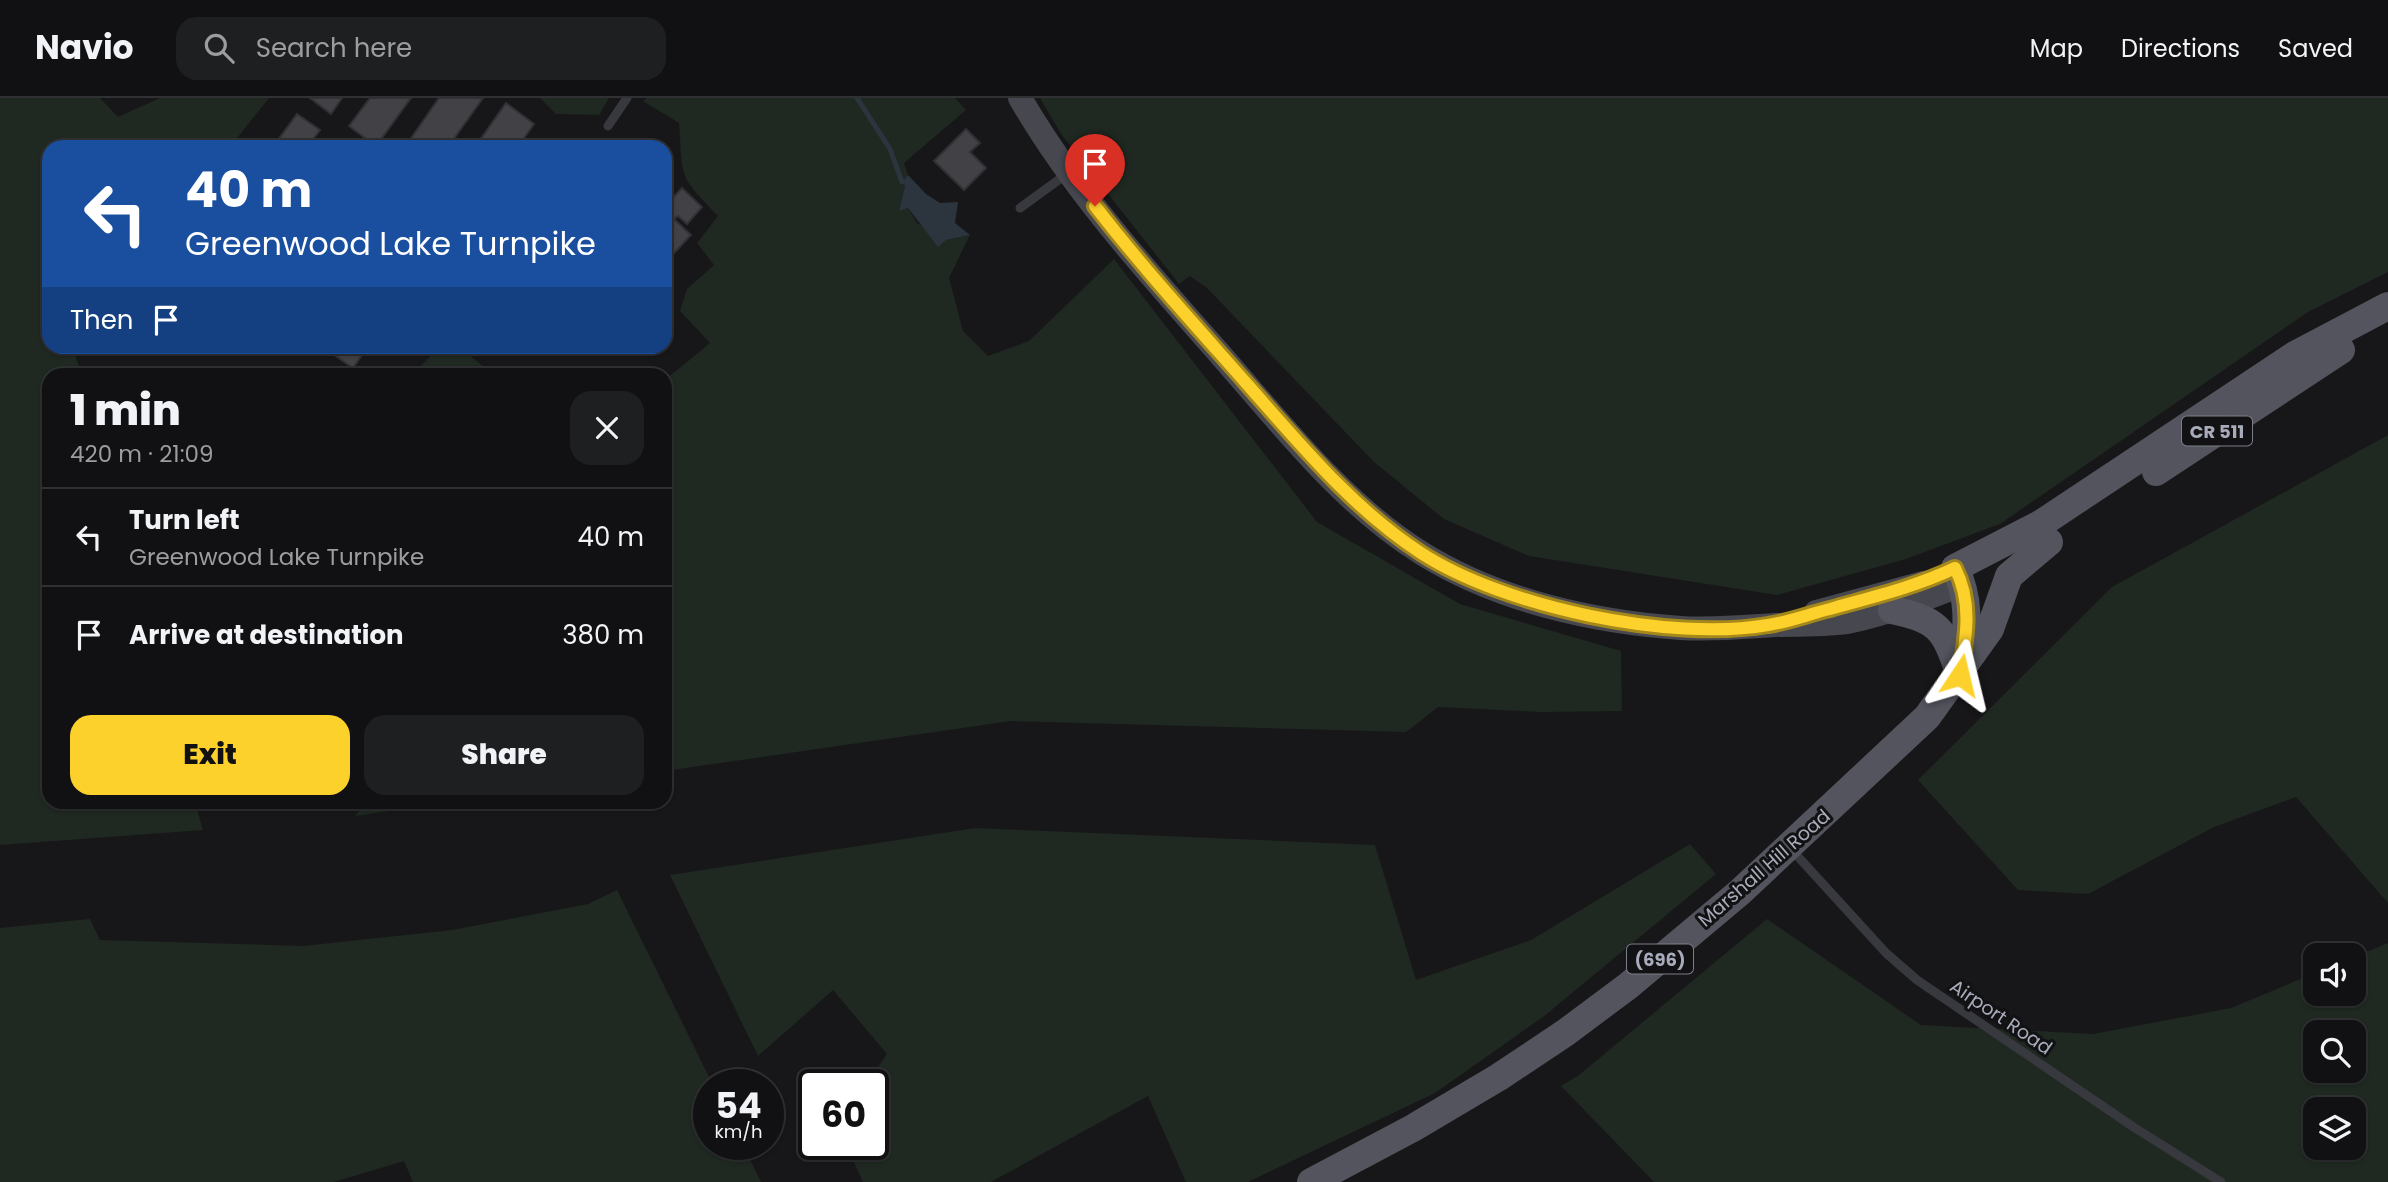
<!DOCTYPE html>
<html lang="en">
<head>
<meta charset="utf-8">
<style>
	:root { --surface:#111113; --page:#1e1f21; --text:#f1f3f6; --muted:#9c9da0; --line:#303133; --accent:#fdd12b }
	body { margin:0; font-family:Poppins,sans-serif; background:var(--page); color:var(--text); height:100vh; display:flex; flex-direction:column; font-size:26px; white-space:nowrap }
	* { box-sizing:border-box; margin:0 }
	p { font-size:23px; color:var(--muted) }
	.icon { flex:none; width:38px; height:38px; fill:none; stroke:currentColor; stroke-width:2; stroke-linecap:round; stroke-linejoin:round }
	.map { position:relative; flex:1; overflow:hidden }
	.sheet { position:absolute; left:42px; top:270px; width:630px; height:441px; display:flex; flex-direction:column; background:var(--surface); border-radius:21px; box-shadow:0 2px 5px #0004,0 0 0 2px var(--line) }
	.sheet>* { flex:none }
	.guide { position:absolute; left:42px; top:42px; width:630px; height:214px; border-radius:21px; box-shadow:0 2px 5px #0004,0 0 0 2px var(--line); background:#1a4fa0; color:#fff; overflow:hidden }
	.controls { position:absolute; left:2303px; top:845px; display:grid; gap:14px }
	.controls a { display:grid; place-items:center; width:63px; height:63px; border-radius:14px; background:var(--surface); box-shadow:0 2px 5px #0004,0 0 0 2px var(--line); font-size:35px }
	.speed { position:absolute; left:693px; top:971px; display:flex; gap:14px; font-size:35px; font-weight:700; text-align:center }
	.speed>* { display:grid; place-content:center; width:91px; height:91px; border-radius:50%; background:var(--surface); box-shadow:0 2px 5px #0004,0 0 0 2px var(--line); line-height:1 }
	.speed small { font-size:18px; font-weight:400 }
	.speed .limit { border:4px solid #111; border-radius:10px; background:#fff; color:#111 }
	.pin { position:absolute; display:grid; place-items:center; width:60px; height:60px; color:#fff; margin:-72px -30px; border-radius:50% 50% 50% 0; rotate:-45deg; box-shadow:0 0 7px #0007 }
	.pin .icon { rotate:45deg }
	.me { position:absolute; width:77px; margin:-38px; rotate:10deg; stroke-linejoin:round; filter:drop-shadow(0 0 5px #0008) }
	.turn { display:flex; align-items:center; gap:24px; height:147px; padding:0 28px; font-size:32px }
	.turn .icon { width:91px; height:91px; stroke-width:2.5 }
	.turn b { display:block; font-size:49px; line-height:60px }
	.then { display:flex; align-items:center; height:66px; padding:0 28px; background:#0003; gap:14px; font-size:26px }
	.round { display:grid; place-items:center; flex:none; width:74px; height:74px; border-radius:21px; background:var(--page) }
	.overview { display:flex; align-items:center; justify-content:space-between; height:119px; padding:0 28px }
	h1 { font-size:42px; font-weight:800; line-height:52px }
	.cta { display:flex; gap:14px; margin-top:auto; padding:14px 28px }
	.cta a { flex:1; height:80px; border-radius:21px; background:var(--accent); color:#111; font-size:28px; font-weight:800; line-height:80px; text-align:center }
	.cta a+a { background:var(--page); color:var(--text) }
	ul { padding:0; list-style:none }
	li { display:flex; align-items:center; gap:21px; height:98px; padding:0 28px; border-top:2px solid var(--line) }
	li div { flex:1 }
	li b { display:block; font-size:26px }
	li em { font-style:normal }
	header { display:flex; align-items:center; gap:42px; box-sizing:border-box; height:98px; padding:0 35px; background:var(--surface); border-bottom:2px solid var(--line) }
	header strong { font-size:33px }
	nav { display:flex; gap:38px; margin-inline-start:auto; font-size:24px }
	.search { width:490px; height:63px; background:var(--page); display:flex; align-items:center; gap:18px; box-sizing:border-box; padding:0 24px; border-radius:21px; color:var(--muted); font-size:26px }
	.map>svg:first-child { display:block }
	.green { fill:#1f2821; fill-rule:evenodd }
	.water { fill:#2c343e }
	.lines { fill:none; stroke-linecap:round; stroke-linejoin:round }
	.stream { stroke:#2c343e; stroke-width:5 }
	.building { fill:#414146; stroke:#313135; stroke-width:2 }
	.service { stroke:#38383f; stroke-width:9 }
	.secondary { stroke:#46474f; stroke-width:24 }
	.primary { stroke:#54545e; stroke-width:28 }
	.route-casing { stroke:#a4881c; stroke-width:18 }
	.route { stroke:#fdd12b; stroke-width:12 }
	.labels { text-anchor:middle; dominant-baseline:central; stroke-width:6; stroke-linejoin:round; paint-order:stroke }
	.shield { fill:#121214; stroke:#7b7e88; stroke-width:2 }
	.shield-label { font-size:18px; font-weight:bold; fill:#a8acba }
	.street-label { font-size:19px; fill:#a8acba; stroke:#121214 }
</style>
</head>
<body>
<header>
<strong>Navio</strong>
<div class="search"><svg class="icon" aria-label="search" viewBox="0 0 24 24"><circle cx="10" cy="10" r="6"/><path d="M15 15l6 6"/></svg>Search here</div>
<nav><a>Map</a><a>Directions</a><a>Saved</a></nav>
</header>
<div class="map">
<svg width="2388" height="1084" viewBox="0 0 2388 1084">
	<rect width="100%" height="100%" fill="#171719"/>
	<g class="green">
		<polygon points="0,0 100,0 118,19 160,0 269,0 230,49 49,49 49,248 73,249 81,276 49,276 49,704 195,704 203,732 0,747"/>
		<polygon points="540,0 609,0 599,17 556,16"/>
		<path d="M647 0H955L966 12 904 65 908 77 902 84 905 88 899 112 908 110 917 125 946 142 970 137 949 180 963 233 988 258 1029 243 1114 161 1317 424 1460 506 1621 553 1622 613 1542 614 1438 609 1406 634 1011 623 665 673V282L710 245 680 213 687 191 714 167 697 145 718 118C678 76 683 82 679 25L643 3Z"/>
		<polygon points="1040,0 2388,0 2388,174 2308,214 2000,426 1906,461 1777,497 1529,458 1444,421 1374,364 1207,190 1190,178 1179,186 1061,36"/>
		<polygon points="439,249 460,249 492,276 413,276"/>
		<polygon points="2388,337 2388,805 2296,699 2214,729 2088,796 2018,792 1918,682 2112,489"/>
		<polygon points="367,704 452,704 355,718"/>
		<polygon points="975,730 1375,747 1416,882 1531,842 1690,746 1716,776 1543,919 1435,995 1248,1084 1186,1084 1148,998 991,1084 863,1084 846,1047 873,1046 873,987 866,987 887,956 833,892 758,958 670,777"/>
		<polygon points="617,792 713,987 709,987 709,1046 743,1047 761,1084 413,1084 404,1063 334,1084 0,1084 0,830 90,821 100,842 303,848 452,832 588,806"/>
		<path d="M1767 821 1921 927 2093 936 2231 910 2315 875V896H2354V859L2388 845V1084H1654L1561 988 1579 977ZM2315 934H2354V973H2315ZM2315 1012H2354V1050H2315Z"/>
	</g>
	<polygon class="water" points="908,77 926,96 940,105 958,104 955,125 970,137 946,142 938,149 908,110 899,113 905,88 902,84"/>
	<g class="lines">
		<polyline class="stream" points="857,0 890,51 902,84"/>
	</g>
	<g class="building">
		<polygon points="310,0 342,0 331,16"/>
		<polygon points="370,0 411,0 376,48 349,28"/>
		<polygon points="439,0 483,0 448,49 405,49"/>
		<polygon points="506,5 534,26 518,49 475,49"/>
		<polygon points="297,16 320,32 307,49 273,49"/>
		<polygon points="966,31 980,45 970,54 986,70 964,92 934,63"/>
		<polygon points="682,90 702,109 687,126 678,118 674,121 691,137 674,155 665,147 665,114 671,109 667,106"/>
		<polygon points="334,248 368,248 353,270 330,254"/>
	</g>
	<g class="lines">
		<g class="service">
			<polyline points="608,28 627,0"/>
			<polyline points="1020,110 1068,75"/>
			<polyline points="1791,751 1886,855 1917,882 2135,1030 2221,1084"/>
		</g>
		<g class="secondary">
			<path d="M1020 0C1072 90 1143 169 1211 246 1276 319 1339 404 1423 456 1499 503 1594 524 1681 530 1713 532 1744 529 1775 527 1800 526 1827 528 1852 523 1890 515 1927 500 1963 486"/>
			<polyline points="1816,514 1923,485"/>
		</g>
		<g class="primary">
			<polyline points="2156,374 2341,252"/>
			<path d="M1892 512C1938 522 1944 530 1959 574"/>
			<path d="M1962 564C1968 531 1970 500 1955 470L2042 425 2295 257 2388 208"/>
			<polyline points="1311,1084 1413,1030 1499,979 1565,935 1628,888 1740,794 1927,619 1990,531 2009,478 2049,444"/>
		</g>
	</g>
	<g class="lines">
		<g class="route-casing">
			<path id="route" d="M1095 108C1143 170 1195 227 1247 286 1300 346 1352 410 1421 455 1504 509 1670 544 1768 527 1789 524 1809 516 1830 511 1872 499 1915 489 1955 470 1973 505 1966 540 1960 577"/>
		</g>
		<use href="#route" class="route"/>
	</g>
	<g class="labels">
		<g class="shield">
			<rect x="2182" y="318.5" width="70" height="29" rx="5"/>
			<rect x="1627" y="846.5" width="66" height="29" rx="5"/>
		</g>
		<g class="shield-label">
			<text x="2217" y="333">CR 511</text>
			<text x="1660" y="861">(696)</text>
		</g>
		<g class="street-label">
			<text transform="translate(1764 770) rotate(-41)">Marshall Hill Road</text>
			<text transform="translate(2001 919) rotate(34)">Airport Road</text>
		</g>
	</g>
</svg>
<div class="controls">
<a><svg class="icon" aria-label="sound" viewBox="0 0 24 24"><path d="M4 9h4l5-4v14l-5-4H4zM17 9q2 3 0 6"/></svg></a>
<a><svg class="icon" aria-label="search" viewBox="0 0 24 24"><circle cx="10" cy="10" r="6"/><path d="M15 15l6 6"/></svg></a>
<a><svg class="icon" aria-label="layers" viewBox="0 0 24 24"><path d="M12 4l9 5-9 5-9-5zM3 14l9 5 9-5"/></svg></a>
</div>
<div class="speed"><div>54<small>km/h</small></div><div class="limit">60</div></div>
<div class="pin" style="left:1095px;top:108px;background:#d93025"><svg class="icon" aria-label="arrive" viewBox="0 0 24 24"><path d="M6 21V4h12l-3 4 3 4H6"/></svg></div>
<svg class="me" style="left:1960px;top:577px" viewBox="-20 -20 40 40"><path d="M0-17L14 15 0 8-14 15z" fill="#fdd12b" stroke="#fff" stroke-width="4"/></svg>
<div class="guide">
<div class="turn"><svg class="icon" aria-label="left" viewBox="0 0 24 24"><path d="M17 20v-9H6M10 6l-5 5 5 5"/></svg><div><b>40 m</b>Greenwood Lake Turnpike</div></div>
<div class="then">Then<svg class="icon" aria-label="arrive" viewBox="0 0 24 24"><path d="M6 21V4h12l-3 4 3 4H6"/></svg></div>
</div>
<section class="sheet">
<div class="overview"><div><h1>1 min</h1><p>420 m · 21:09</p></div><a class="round"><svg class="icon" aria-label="close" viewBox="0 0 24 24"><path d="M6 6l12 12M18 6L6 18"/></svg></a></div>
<ul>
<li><svg class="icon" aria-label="left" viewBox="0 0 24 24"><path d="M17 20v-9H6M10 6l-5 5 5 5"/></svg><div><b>Turn left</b><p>Greenwood Lake Turnpike</p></div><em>40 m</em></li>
<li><svg class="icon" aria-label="arrive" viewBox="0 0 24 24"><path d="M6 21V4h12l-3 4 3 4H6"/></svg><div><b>Arrive at destination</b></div><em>380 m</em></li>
</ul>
<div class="cta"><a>Exit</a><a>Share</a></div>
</section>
</div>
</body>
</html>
